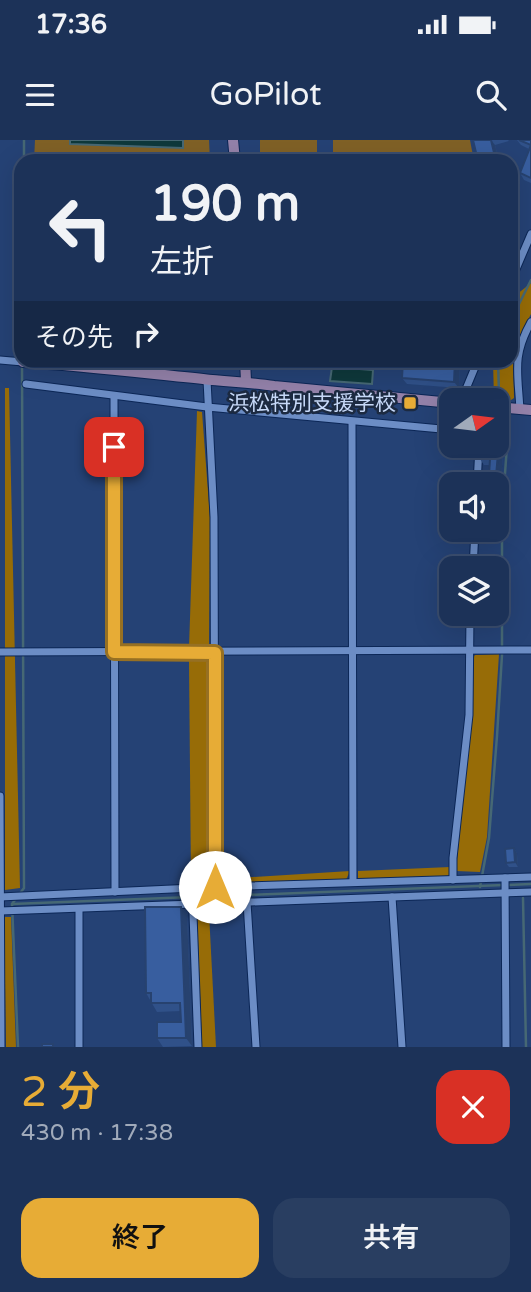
<!DOCTYPE html>
<html lang="ja">
<head>
<meta charset="utf-8">
<style>
	:root { --surface:#1c3258; --page:#293e61; --text:#f1f3f6; --muted:#a0aaba; --line:#3a4d6e; --accent:#e7ac36 }
	body { margin:0; font-family:"Varela Round","Noto Sans JP",sans-serif; background:var(--page); color:var(--text); height:100vh; display:flex; flex-direction:column; font-size:26px; white-space:nowrap }
	* { box-sizing:border-box; margin:0 }
	p { font-size:23px; color:var(--muted) }
	.icon { flex:none; width:38px; height:38px; fill:none; stroke:currentColor; stroke-width:2; stroke-linecap:round; stroke-linejoin:round }
	.map { position:relative; height:907px; overflow:hidden }
	.sheet { display:flex; flex-direction:column; background:var(--surface); flex:1 }
	.sheet>* { flex:none }
	.banner { position:absolute; left:14px; top:14px; width:504px; height:214px; border-radius:21px; box-shadow:0 7px 28px #0002,0 0 0 2px var(--line); background:#1c3258; color:var(--text); overflow:hidden }
	.needle { width:46px; rotate:76deg }
	.buttons { position:absolute; left:439px; top:248px; display:grid; gap:14px }
	.buttons a { display:grid; place-items:center; width:70px; height:70px; border-radius:14px; background:var(--surface); box-shadow:0 7px 28px #0002,0 0 0 2px var(--line); font-size:35px }
	.pin { position:absolute; display:grid; place-items:center; width:60px; height:60px; color:#fff; margin:-30px; border-radius:14px; box-shadow:0 4px 10px #0006 }
	.me { position:absolute; width:77px; margin:-38px; rotate:0deg; stroke-linejoin:round; filter:drop-shadow(0 0 5px #0008) }
	.turn { display:flex; align-items:center; gap:24px; height:147px; padding:0 21px; font-size:32px }
	.turn .icon { width:91px; height:91px; stroke-width:2.5 }
	.turn b { display:block; font-size:49px; line-height:60px }
	.then { display:flex; align-items:center; height:66px; padding:0 21px; background:#0003; gap:14px; font-size:26px }
	.round { display:grid; place-items:center; flex:none; width:74px; height:74px; border-radius:21px; background:var(--page) }
	.head { display:flex; align-items:center; justify-content:space-between; height:119px; padding:0 21px }
	h1 { font-size:42px; font-weight:600; line-height:52px; color:var(--accent) }
	.action { display:flex; gap:14px; margin-top:auto; padding:14px 21px }
	.action a { flex:1; height:80px; border-radius:21px; background:var(--accent); color:#111; font-size:28px; font-weight:600; line-height:80px; text-align:center }
	.action a+a { background:var(--page); color:var(--text) }
	.status { display:flex; justify-content:space-between; align-items:center; height:49px; padding:0 35px; background:var(--surface); direction:ltr }
	.status svg { height:19px; fill:currentColor }
	header { display:flex; justify-content:space-between; align-items:center; height:91px; padding:0 21px; background:var(--surface); font-size:32px; font-weight:600 }
	.map>svg:first-child { display:block }
	.green { fill:#806126 }
	.forest { fill:#976c07 }
	.water { fill:#0e383b; stroke:#466874; stroke-width:2 }
	.lines { fill:none; stroke-linecap:round; stroke-linejoin:round }
	.stream { stroke:#466874; stroke-width:2.5 }
	.street-casing { stroke:#0c2757; stroke-width:9 }
	.secondary-casing { stroke:#0c2757; stroke-width:12 }
	.street { stroke:#6c8dc5; stroke-width:7 }
	.secondary { stroke:#9482aa; stroke-width:10 }
	.wall { fill:#305189 }
	.shaded-wall { fill:#27426f }
	.building { fill:#385e9f; stroke:#27426f; stroke-width:2 }
	.route-casing { stroke:#967023; stroke-width:18 }
	.route { stroke:#e7ac36; stroke-width:12 }
	.poi-dot { fill:#e7ac36; stroke:#1c2a41; stroke-width:2.5 }
	.labels { text-anchor:middle; dominant-baseline:central; stroke-width:5; stroke-linejoin:round; paint-order:stroke }
	.poi-label { font-size:21px; fill:#c7d9f8; stroke:#1c2a41; text-anchor:end }
</style>
</head>
<body>
<div class="status"><b>17:36</b><svg viewBox="0 0 49 12"><path d="M0 12V9h3v3zM5 12V6h3v6zM10 12V3h3v9zM15 12V0h3v12zM26 1h20v11H26zM47 4h2v5h-2z"/></svg></div>
<header><svg class="icon" aria-label="menu" viewBox="0 0 24 24"><path d="M4 6h16M4 12h16M4 18h16"/></svg>GoPilot<svg class="icon" aria-label="search" viewBox="0 0 24 24"><circle cx="10" cy="10" r="6"/><path d="M15 15l6 6"/></svg></header>
<div class="map">
<svg width="531" height="907" viewBox="0 0 531 907">
	<rect width="100%" height="100%" fill="#254275"/>
	<g class="green">
		<polygon points="35,0 209,0 210,21 34,21"/>
		<rect x="260" y="0" width="57" height="21"/>
		<polygon points="333,0 470,0 474,21 333,21"/>
	</g>
	<g class="forest">
		<polygon points="531,143 531,174 513,209 514,258 508,262 494,259 493,221 511,220 511,159"/>
		<polygon points="5,248 9,248 20,748 5,750"/>
		<polygon points="197,271 202,272 210,378 209,508 189,508"/>
		<polygon points="499,514 487,697 480,732 456,731 470,589 472,520 475,515"/>
		<polygon points="189,519 209,519 210,742 191,743"/>
		<polygon points="450,727 450,737 358,740 358,731"/>
		<polygon points="350,731 346,740 220,744 220,739"/>
		<polygon points="197,773 209,773 216,907 202,907"/>
		<polygon points="4,777 11,777 16,907 6,907"/>
	</g>
	<g class="water">
		<polygon points="70,0 183,0 183,8 70,4"/>
		<polygon points="332,227 373,230 372,244 330,241"/>
	</g>
	<g class="lines">
		<g class="stream">
			<polyline points="24,21 24,0"/>
			<polyline points="511,180 531,140"/>
			<polyline points="498,220 499,254 504,265"/>
			<polyline points="480,747 489,698 497,596 502,515 502,376 509,277 507,271"/>
			<polyline points="523,758 526,907"/>
			<polyline points="12,764 531,744"/>
			<polyline points="18,907 12,764 24,748 22,225"/>
		</g>
		<g class="street-casing">
			<g id="street">
				<polyline points="511,141 531,94"/>
				<polyline points="0,220 23,222"/>
				<polyline points="207,240 214,377 215,747"/>
				<polyline points="26,244 207,267 452,290"/>
				<polyline points="114,256 115,752"/>
				<polyline points="461,261 478,220"/>
				<path d="M520 270C518 232 512 216 531 182"/>
				<polyline points="497,277 504,268"/>
				<polyline points="352,282 353,742"/>
				<polyline points="477,345 479,306"/>
				<polyline points="473,429 475,390"/>
				<polyline points="0,512 531,510"/>
				<polyline points="0,656 1,907"/>
				<polyline points="505,738 506,907"/>
				<polyline points="453,740 453,718 469,575 470,474"/>
				<polyline points="192,748 198,907"/>
				<polyline points="0,757 215,747 531,737"/>
				<polyline points="392,757 402,907"/>
				<polyline points="247,762 256,907"/>
				<polyline points="79,769 79,907"/>
				<polyline points="0,771 531,752"/>
			</g>
		</g>
		<g class="secondary-casing">
			<g id="secondary">
				<polyline points="233,0 235,21"/>
				<polyline points="245,220 246,241"/>
				<path d="M23 222C84 226 143 233 203 239 227 242 250 242 274 246L452 263"/>
				<polyline points="497,267 531,270"/>
			</g>
		</g>
		<use href="#street" class="street"/>
		<use href="#secondary" class="secondary"/>
	</g>
	<g class="wall">
		<polygon points="473,0 508,0 509,1 495,5 499,21 478,21"/>
		<polygon points="517,0 531,0 531,43 524,40 520,33 529,9 521,5"/>
		<polygon points="511,45 515,65 511,66"/>
		<polygon points="460,220 459,248 407,244 402,238"/>
		<polygon points="504,297 501,342 494,342 489,335 490,325 484,325 480,319"/>
		<polygon points="514,708 517,713 518,727 509,727 506,723"/>
		<polygon points="181,767 187,775 192,906 163,907 157,898 181,882 181,871 157,872 146,853"/>
	</g>
	<g class="shaded-wall">
		<polygon points="491,0 495,5 499,21 496,21"/>
		<polygon points="511,45 515,65 511,58"/>
		<polygon points="455,220 460,220 459,248 454,242"/>
		<polygon points="500,291 504,297 501,342 496,336"/>
		<polygon points="514,708 517,713 518,727 515,722"/>
		<polygon points="181,767 187,775 192,906 186,898"/>
	</g>
	<g class="building">
		<polygon points="473,0 491,0 496,21 478,21"/>
		<polygon points="519,0 531,0 531,5"/>
		<polygon points="531,5 531,38 520,33"/>
		<polygon points="403,220 455,220 454,242 402,238"/>
		<polygon points="497,290 500,291 496,336 489,335 490,319 480,319 481,306 497,306"/>
		<polygon points="514,708 515,722 506,723 505,709"/>
		<polygon points="145,767 181,767 186,898 157,898 157,882 181,882 180,863 151,863 151,853 146,853"/>
		<rect x="42" y="904" width="11" height="3"/>
	</g>
	<g class="lines">
		<g class="route-casing">
			<polyline id="route" points="114,307 114,512 215,513 215,747"/>
		</g>
		<use href="#route" class="route"/>
	</g>
	<rect class="poi-dot" x="403" y="256" width="14" height="14" rx="3.5"/>
	<g class="labels">
		<g class="poi-label">
			<text x="396" y="263">浜松特別支援学校</text>
		</g>
	</g>
</svg>
<div class="buttons">
<a><svg class="needle" viewBox="-14 -14 28 28"><path d="M0-13l5 13h-10z" fill="#e53935"/><path d="M0 13l5-13h-10z" fill="#a0aaba"/></svg></a>
<a><svg class="icon" aria-label="sound" viewBox="0 0 24 24"><path d="M4 9h4l5-4v14l-5-4H4zM17 9q2 3 0 6"/></svg></a>
<a><svg class="icon" aria-label="layers" viewBox="0 0 24 24"><path d="M12 4l9 5-9 5-9-5zM3 14l9 5 9-5"/></svg></a>
</div>
<div class="pin" style="left:114px;top:307px;background:#d93025"><svg class="icon" aria-label="arrive" viewBox="0 0 24 24"><path d="M6 21V4h12l-3 4 3 4H6"/></svg></div>
<svg class="me" style="left:215px;top:747px" viewBox="-20 -20 40 40"><circle r="19" fill="#fff"/><path d="M0-13L10 11 0 6-10 11z" fill="#e7ac36"/></svg>
<div class="banner">
<div class="turn"><svg class="icon" aria-label="left" viewBox="0 0 24 24"><path d="M17 20v-9H6M10 6l-5 5 5 5"/></svg><div><b>190 m</b>左折</div></div>
<div class="then">その先<svg class="icon" aria-label="right" viewBox="0 0 24 24"><path d="M7 20v-9h11M14 6l5 5-5 5"/></svg></div>
</div>
</div>
<section class="sheet">
<div class="head"><div><h1>2 分</h1><p>430 m · 17:38</p></div><a class="round" style="background:#d93025;color:#fff"><svg class="icon" aria-label="close" viewBox="0 0 24 24"><path d="M6 6l12 12M18 6L6 18"/></svg></a></div>
<div class="action"><a>終了</a><a>共有</a></div>
</section>
</body>
</html>
